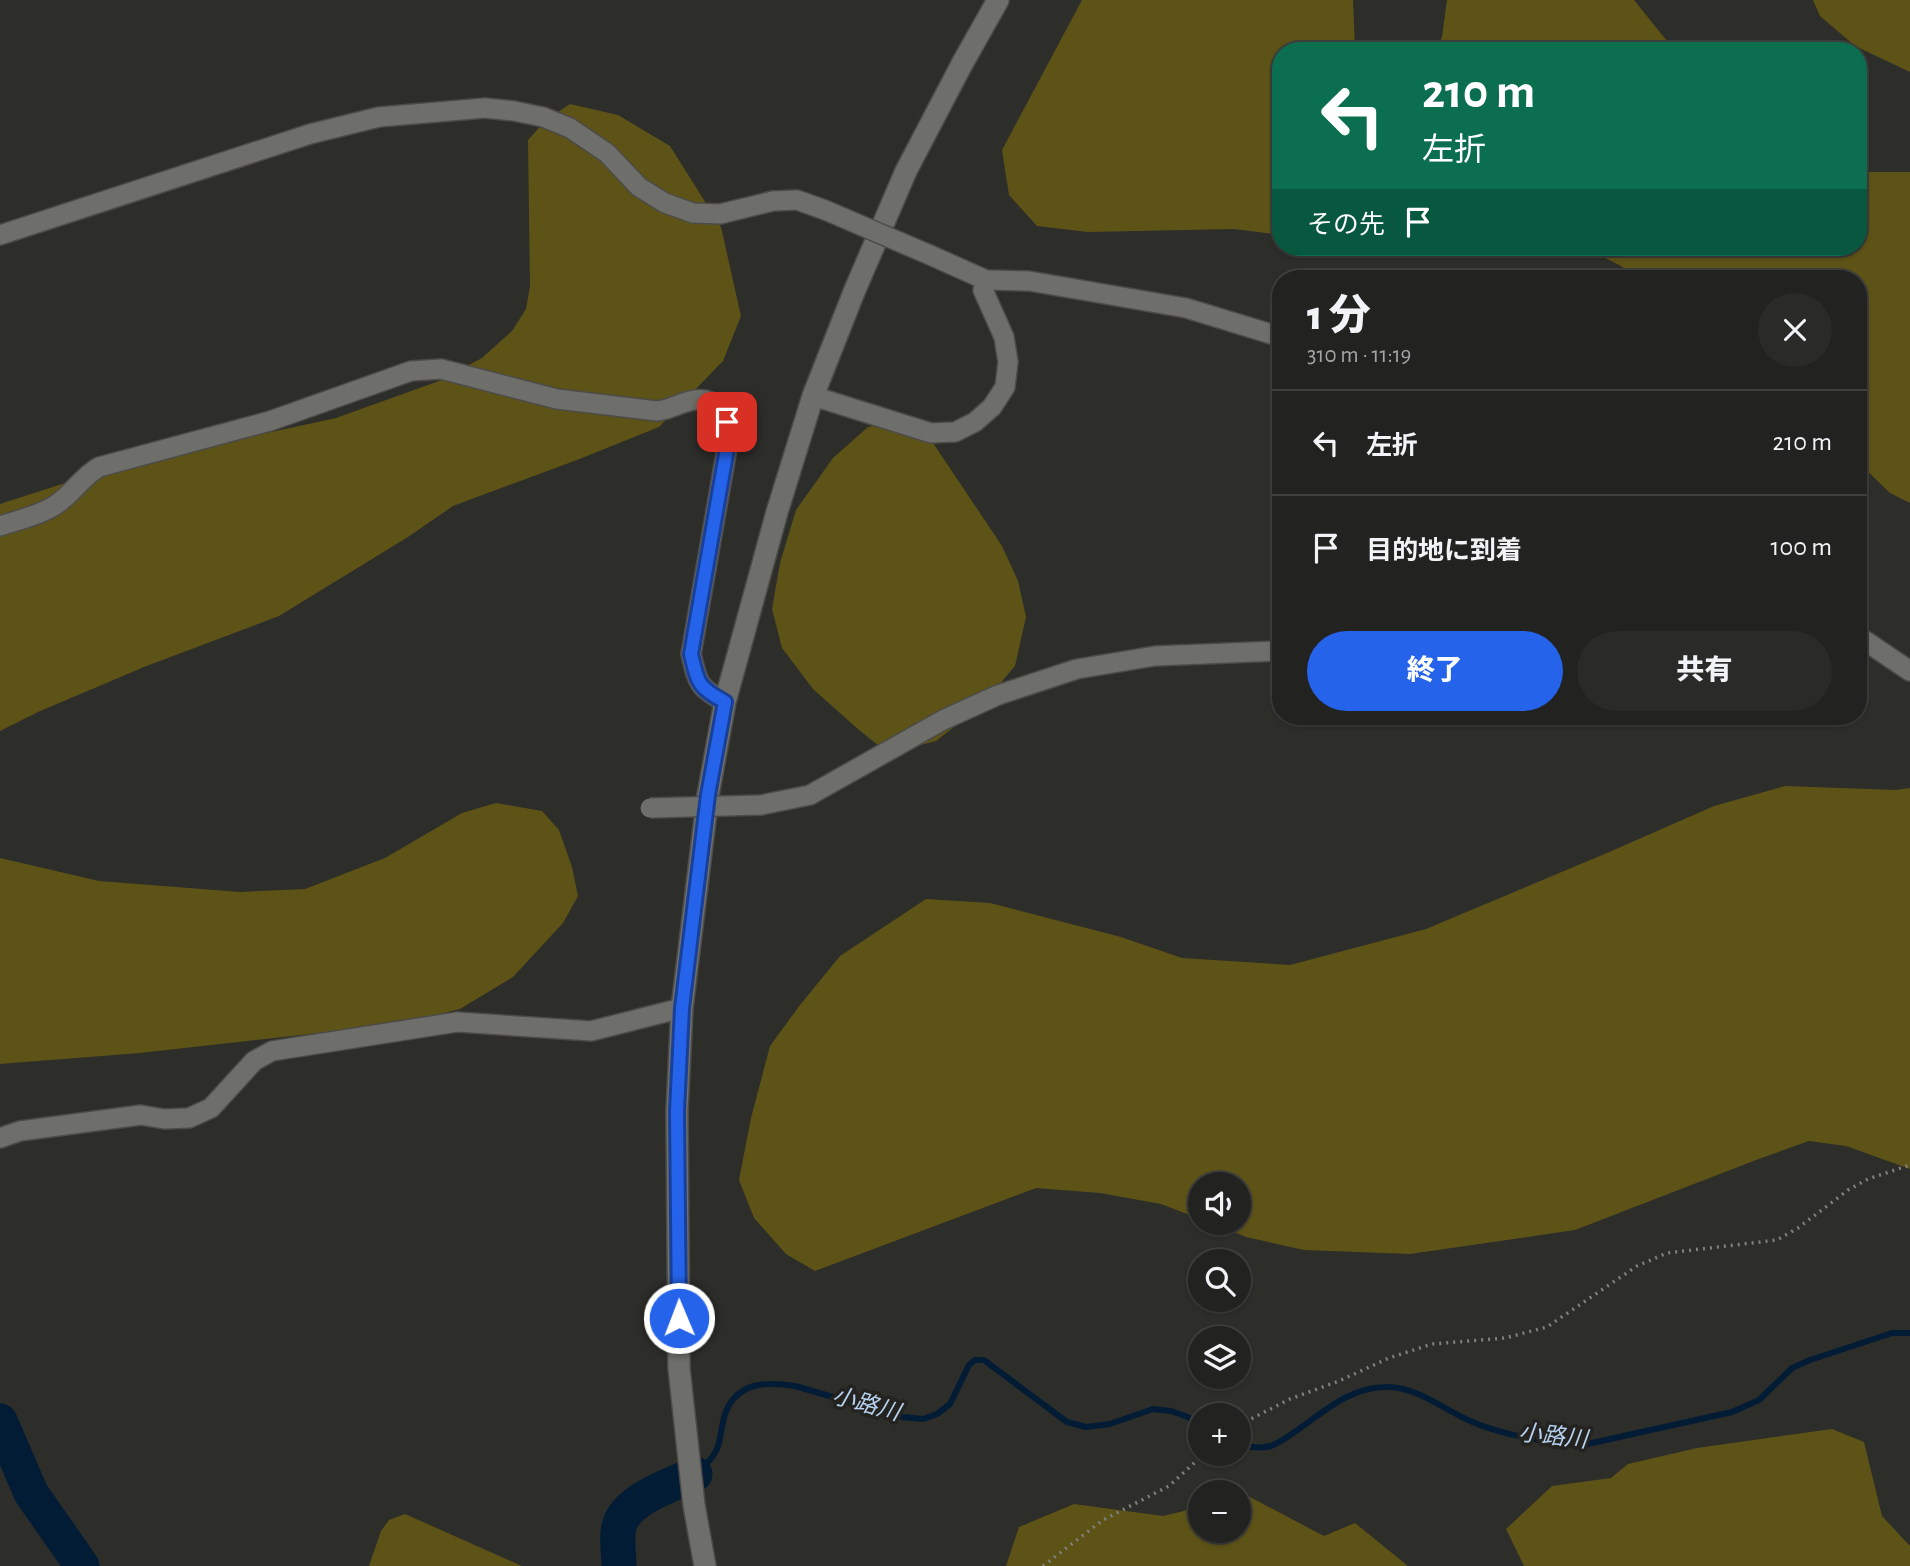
<!DOCTYPE html>
<html lang="ja">
<head>
<meta charset="utf-8">
<style>
	:root { --surface:#222220; --page:#2a2a29; --text:#f1f3f6; --muted:#a2a4a5; --line:#3f3f3e; --accent:#2563eb }
	body { margin:0; font-family:"Alegreya Sans","Noto Sans JP",sans-serif; background:var(--page); color:var(--text); height:100vh; display:flex; flex-direction:column; font-size:26px; white-space:nowrap }
	* { box-sizing:border-box; margin:0 }
	p { font-size:23px; color:var(--muted) }
	.icon { flex:none; width:38px; height:38px; fill:none; stroke:currentColor; stroke-width:2; stroke-linecap:round; stroke-linejoin:round }
	.map { position:relative; flex:1; overflow:hidden }
	.details { position:absolute; left:1272px; top:270px; width:595px; height:455px; display:flex; flex-direction:column; background:var(--surface); border-radius:28px; box-shadow:0 2px 5px #0004,0 0 0 2px var(--line) }
	.details>* { flex:none }
	.guide { position:absolute; left:1272px; top:42px; width:595px; height:214px; border-radius:28px; box-shadow:0 2px 5px #0004,0 0 0 2px var(--line); background:#0b6e4f; color:#fff; overflow:hidden }
	.controls { position:absolute; left:1188px; top:1172px; display:grid; gap:14px }
	.controls a { display:grid; place-items:center; width:63px; height:63px; border-radius:50%; background:var(--surface); box-shadow:0 2px 5px #0004,0 0 0 2px var(--line); font-size:35px }
	.pin { position:absolute; display:grid; place-items:center; width:60px; height:60px; color:#fff; margin:-30px; border-radius:14px; box-shadow:0 4px 10px #0006 }
	.me { position:absolute; width:77px; margin:-38px; rotate:359deg; stroke-linejoin:round; filter:drop-shadow(0 0 5px #0008) }
	.turn { display:flex; align-items:center; gap:24px; height:147px; padding:0 35px; font-size:32px }
	.turn .icon { width:91px; height:91px; stroke-width:2.5 }
	.turn b { display:block; font-size:49px; line-height:60px }
	.then { display:flex; align-items:center; height:66px; padding:0 35px; background:#0003; gap:14px; font-size:26px }
	.round { display:grid; place-items:center; flex:none; width:74px; height:74px; border-radius:37px; background:var(--page) }
	.summary { display:flex; align-items:center; justify-content:space-between; height:119px; padding:0 35px }
	h1 { font-size:42px; font-weight:800; line-height:52px }
	.primary-button { display:flex; gap:14px; margin-top:auto; padding:14px 35px }
	.primary-button a { flex:1; height:80px; border-radius:42px; background:var(--accent); color:#fff; font-size:28px; font-weight:800; line-height:80px; text-align:center }
	.primary-button a+a { background:var(--page); color:var(--text) }
	ul { padding:0; list-style:none }
	li { display:flex; align-items:center; gap:21px; height:105px; padding:0 35px; border-top:2px solid var(--line) }
	li div { flex:1 }
	li b { display:block; font-size:26px }
	li em { font-style:normal }
	.map>svg:first-child { display:block }
	.forest { fill:#5d5317 }
	.lines { fill:none; stroke-linecap:round; stroke-linejoin:round }
	.stream { stroke:#021c36; stroke-width:6 }
	.river { stroke:#021c36; stroke-width:35 }
	.street-casing { stroke:#4c4b48; stroke-width:22 }
	.secondary-casing { stroke:#4c4b48; stroke-width:24 }
	.path { stroke:#80807e; stroke-width:3.5; stroke-dasharray:2 5; stroke-linecap:butt }
	.street { stroke:#6e6e6a; stroke-width:19 }
	.secondary { stroke:#6e6e6a; stroke-width:21 }
	.street-bridge-casing { stroke:#4c4b48; stroke-width:22; stroke-linecap:butt }
	.street-bridge { stroke:#6e6e6a; stroke-width:19 }
	.route-casing { stroke:#184099; stroke-width:18 }
	.route { stroke:#2563eb; stroke-width:12 }
	.labels { text-anchor:middle; dominant-baseline:central; stroke-width:7; stroke-linejoin:round; paint-order:stroke }
	.water-label { font-size:23px; font-style:italic; fill:#b6d2f0; stroke:#242320 }
</style>
</head>
<body>
<div class="map">
<svg width="1910" height="1566" viewBox="0 0 1910 1566">
	<rect width="100%" height="100%" fill="#2d2d2a"/>
	<g class="forest">
		<polygon points="1082,0 1353,0 1355,48 1357,51 1281,51 1281,235 1234,229 1088,232 1037,226 1009,195 1002,150"/>
		<polygon points="1447,0 1634,0 1675,51 1435,51 1442,37"/>
		<polygon points="1813,0 1910,0 1910,72 1855,46 1820,16"/>
		<polygon points="570,104 618,115 670,146 721,227 741,316 723,361 659,427 577,460 453,506 408,537 279,616 144,667 38,712 0,731 0,504 124,464 336,418 439,381 482,358 512,331 526,309 530,286 528,140 545,121"/>
		<polygon points="1859,172 1910,172 1910,503 1890,493 1859,463 1858,278 1635,278 1621,266 1584,247 1858,247"/>
		<polygon points="905,419 925,431 1002,546 1018,581 1026,617 1015,666 982,705 936,741 888,753 859,730 813,689 782,648 772,609 780,563 796,510 833,458 868,427"/>
		<polygon points="1785,786 1896,790 1910,788 1910,1169 1846,1146 1809,1141 1756,1160 1575,1230 1410,1254 1304,1250 1246,1237 1211,1223 1239,1223 1239,1185 1200,1185 1200,1219 1161,1204 1100,1193 1036,1188 815,1271 786,1254 754,1218 739,1180 751,1118 770,1046 800,1005 840,956 926,899 990,903 1121,937 1182,958 1290,965 1426,929 1607,853 1714,806"/>
		<polygon points="496,803 542,811 559,830 572,867 578,896 563,923 513,977 460,1009 400,1024 140,1053 0,1064 0,858 99,881 240,892 305,889 385,858 462,813"/>
		<polygon points="1832,1429 1864,1442 1882,1516 1910,1546 1910,1566 1524,1566 1506,1529 1552,1486 1611,1478 1628,1464 1697,1448"/>
		<polygon points="1248,1496 1324,1536 1355,1523 1408,1566 1006,1566 1019,1527 1074,1504 1163,1516 1200,1507 1200,1531 1239,1531 1239,1498"/>
		<polygon points="405,1514 522,1566 369,1566 381,1531 389,1520"/>
	</g>
	<g class="lines">
		<g class="stream">
			<path d="M1239 1446C1250 1447 1260 1449 1271 1446 1281 1442 1290 1435 1299 1429 1327 1409 1352 1386 1389 1387 1418 1388 1442 1408 1468 1420 1498 1434 1550 1444 1583 1445L1732 1412 1759 1400 1792 1368 1810 1360 1892 1333H1910"/>
			<path d="M695 1474C704 1467 712 1460 717 1449 722 1436 721 1420 728 1407 742 1381 769 1382 795 1386L902 1417 923 1419 937 1414 950 1404 969 1365 975 1360H984L1067 1422 1086 1427 1110 1424 1153 1409 1171 1411 1188 1417 1200 1425"/>
		</g>
		<g class="river">
			<polyline points="0,1421 31,1493 82,1566"/>
			<path d="M619 1566C619 1552 615 1534 621 1521 631 1498 673 1484 695 1474"/>
		</g>
		<g class="street-casing">
			<g id="street">
				<polyline points="0,235 310,134 379,117 485,108 514,111 543,117 570,128 607,153 639,187 665,203 693,213 720,214 773,201 797,200 825,210"/>
				<polyline points="930,255 986,280 1029,281 1186,308 1281,337"/>
				<polyline points="813,396 931,433 955,432 975,422 992,407 1005,387 1008,362 1004,337 983,290 986,280"/>
				<path d="M0 526C18 520 41 515 57 504 73 493 82 477 99 467L270 421 411 371 441 369 557 399 657 411C672 409 677 404 690 401 716 394 726 415 729 437L691 654C698 684 698 687 725 702"/>
				<polyline points="1858,636 1910,671"/>
				<polyline points="761,805 810,795 943,720 998,695 1077,669 1155,656 1281,651"/>
				<polyline points="0,1138 20,1131 141,1115 164,1119 189,1118 211,1108 254,1061 272,1051 457,1022 591,1031 682,1008"/>
			</g>
		</g>
		<g class="secondary-casing">
			<polyline id="secondary" points="705,1566 694,1505 679,1368 677,1111 682,1008 708,795 725,702 777,512 813,396 854,292 906,171 962,64 998,0"/>
		</g>
		<g class="path">
			<polyline points="1239,1425 1290,1399 1339,1381 1389,1358 1432,1344 1505,1338 1547,1327 1637,1266 1667,1253 1777,1240 1798,1228 1848,1190 1868,1179 1910,1165"/>
			<polyline points="1043,1566 1103,1520 1169,1486 1204,1454"/>
		</g>
		<use href="#street" class="street"/>
		<use href="#secondary" class="secondary"/>
		<g class="street-bridge-casing">
			<g id="street-bridge">
				<polyline points="825,210 930,255"/>
				<polyline points="650,808 761,805"/>
			</g>
		</g>
		<use href="#street-bridge" class="street-bridge"/>
	</g>
	<g class="lines">
		<g class="route-casing">
			<path id="route" d="M679 1318 677 1111 682 1008 708 795 725 702C698 687 698 684 691 654L729 437 727 422"/>
		</g>
		<use href="#route" class="route"/>
	</g>
	<g class="labels">
		<g class="water-label">
			<text transform="translate(866 1405) rotate(15)">小路川</text>
			<text transform="translate(1553 1437) rotate(6)">小路川</text>
		</g>
	</g>
</svg>
<div class="controls">
<a><svg class="icon" aria-label="sound" viewBox="0 0 24 24"><path d="M4 9h4l5-4v14l-5-4H4zM17 9q2 3 0 6"/></svg></a>
<a><svg class="icon" aria-label="search" viewBox="0 0 24 24"><circle cx="10" cy="10" r="6"/><path d="M15 15l6 6"/></svg></a>
<a><svg class="icon" aria-label="layers" viewBox="0 0 24 24"><path d="M12 4l9 5-9 5-9-5zM3 14l9 5 9-5"/></svg></a>
<a>+</a>
<a>−</a>
</div>
<div class="pin" style="left:727px;top:422px;background:#d93025"><svg class="icon" aria-label="arrive" viewBox="0 0 24 24"><path d="M6 21V4h12l-3 4 3 4H6"/></svg></div>
<svg class="me" style="left:679px;top:1318px" viewBox="-20 -20 40 40"><circle r="17" fill="#2563eb" stroke="#fff" stroke-width="3"/><path d="M0-11L8 9 0 5-8 9z" fill="#fff"/></svg>
<div class="guide">
<div class="turn"><svg class="icon" aria-label="left" viewBox="0 0 24 24"><path d="M17 20v-9H6M10 6l-5 5 5 5"/></svg><div><b>210 m</b>左折</div></div>
<div class="then">その先<svg class="icon" aria-label="arrive" viewBox="0 0 24 24"><path d="M6 21V4h12l-3 4 3 4H6"/></svg></div>
</div>
<section class="details">
<div class="summary"><div><h1>1 分</h1><p>310 m · 11:19</p></div><a class="round"><svg class="icon" aria-label="close" viewBox="0 0 24 24"><path d="M6 6l12 12M18 6L6 18"/></svg></a></div>
<ul>
<li><svg class="icon" aria-label="left" viewBox="0 0 24 24"><path d="M17 20v-9H6M10 6l-5 5 5 5"/></svg><div><b>左折</b></div><em>210 m</em></li>
<li><svg class="icon" aria-label="arrive" viewBox="0 0 24 24"><path d="M6 21V4h12l-3 4 3 4H6"/></svg><div><b>目的地に到着</b></div><em>100 m</em></li>
</ul>
<div class="primary-button"><a>終了</a><a>共有</a></div>
</section>
</div>
</body>
</html>
